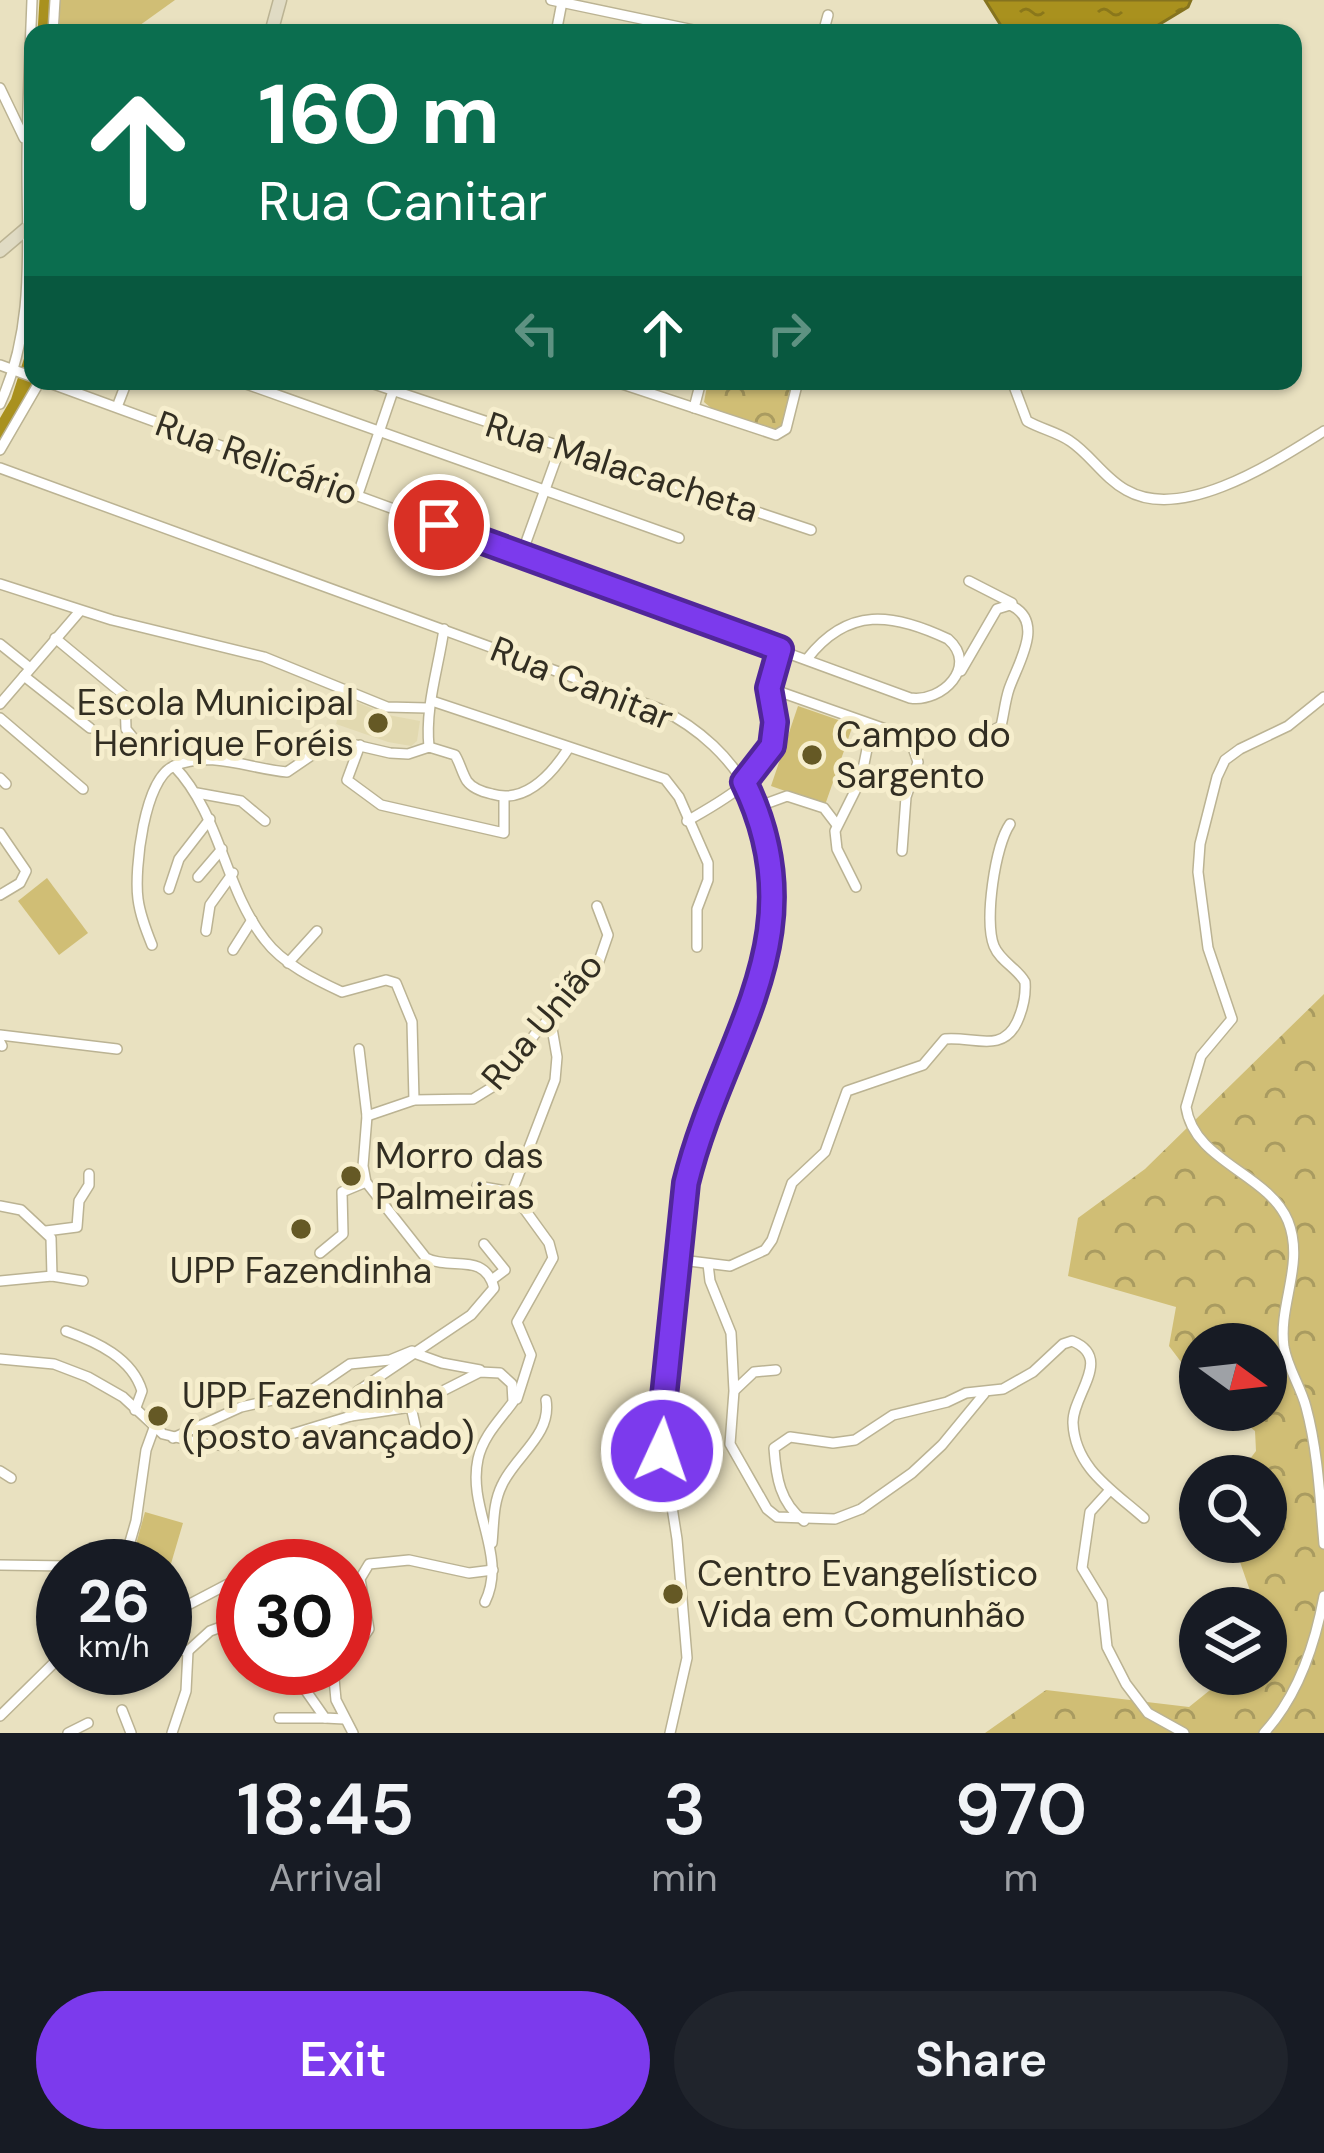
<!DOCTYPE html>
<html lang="en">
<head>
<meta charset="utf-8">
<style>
	:root { --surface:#171b24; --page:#20242c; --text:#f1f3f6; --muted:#9ea1a6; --accent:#7c3aed }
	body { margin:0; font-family:"DM Sans",sans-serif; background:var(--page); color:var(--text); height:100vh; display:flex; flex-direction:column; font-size:45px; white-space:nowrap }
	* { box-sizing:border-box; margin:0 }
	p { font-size:39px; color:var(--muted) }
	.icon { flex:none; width:66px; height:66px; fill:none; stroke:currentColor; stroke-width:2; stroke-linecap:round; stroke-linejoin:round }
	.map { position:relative; height:1733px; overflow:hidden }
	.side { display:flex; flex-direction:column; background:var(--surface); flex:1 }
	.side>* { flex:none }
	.hud { position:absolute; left:24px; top:24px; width:1278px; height:366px; border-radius:24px; box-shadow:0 3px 9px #0004; background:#0b6e4f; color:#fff; overflow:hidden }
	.needle { width:78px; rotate:105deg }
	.fabs { position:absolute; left:1179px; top:1323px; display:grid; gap:24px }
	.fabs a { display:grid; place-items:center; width:108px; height:108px; border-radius:50%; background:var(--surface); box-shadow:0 3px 9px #0004; font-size:60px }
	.speed { position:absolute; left:36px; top:1539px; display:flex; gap:24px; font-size:60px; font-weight:700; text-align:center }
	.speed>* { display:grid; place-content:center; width:156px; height:156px; border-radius:50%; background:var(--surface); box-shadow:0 3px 9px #0004; line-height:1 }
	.speed small { font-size:30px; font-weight:400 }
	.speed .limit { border:18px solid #d22; background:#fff; color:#111 }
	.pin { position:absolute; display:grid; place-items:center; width:102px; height:102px; color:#fff; margin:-51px; border:6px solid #fff; border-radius:50%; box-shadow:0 3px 12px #0007 }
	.me { position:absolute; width:132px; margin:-66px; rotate:3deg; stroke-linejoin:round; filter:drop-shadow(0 0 9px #0008) }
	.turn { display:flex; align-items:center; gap:42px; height:252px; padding:0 36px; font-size:54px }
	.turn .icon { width:156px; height:156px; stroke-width:2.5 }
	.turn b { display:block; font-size:84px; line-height:102px }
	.lanes { display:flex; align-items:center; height:114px; padding:0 36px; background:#0003; justify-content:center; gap:60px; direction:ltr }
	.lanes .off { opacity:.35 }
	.eta { display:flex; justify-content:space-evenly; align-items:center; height:204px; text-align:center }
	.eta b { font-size:72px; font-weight:600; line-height:84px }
	.action { display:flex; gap:24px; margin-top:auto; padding:24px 36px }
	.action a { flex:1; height:138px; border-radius:72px; background:var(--accent); color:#fff; font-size:48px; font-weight:600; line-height:138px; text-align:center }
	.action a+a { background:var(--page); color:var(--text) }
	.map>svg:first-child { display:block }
	.built { fill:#e2d9b0 }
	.green { fill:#d0be75 }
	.forest { fill:url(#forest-crowns) }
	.water { fill:url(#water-ripples); stroke:#85731f; stroke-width:3 }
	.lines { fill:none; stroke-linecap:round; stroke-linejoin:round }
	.river { stroke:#a9911e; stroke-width:15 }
	.street-casing { stroke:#bbb393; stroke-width:12 }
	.secondary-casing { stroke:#bbb393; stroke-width:15 }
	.street { stroke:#fff; stroke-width:9 }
	.secondary { stroke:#e0dbc4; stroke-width:12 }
	.route-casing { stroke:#51269a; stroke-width:30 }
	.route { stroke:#7c3aed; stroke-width:21 }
	.poi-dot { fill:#655925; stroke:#f6eecd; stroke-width:4.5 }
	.labels { text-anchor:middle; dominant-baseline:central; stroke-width:10; stroke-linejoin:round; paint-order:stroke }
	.street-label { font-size:36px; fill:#322e22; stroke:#f6eecd }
	.poi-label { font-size:36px; fill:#322e22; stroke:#f6eecd; text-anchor:start }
</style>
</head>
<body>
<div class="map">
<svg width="1324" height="1733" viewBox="0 0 1324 1733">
	<defs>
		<pattern id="forest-crowns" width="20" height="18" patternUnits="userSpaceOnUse" patternTransform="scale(3)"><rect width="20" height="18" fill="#d0be75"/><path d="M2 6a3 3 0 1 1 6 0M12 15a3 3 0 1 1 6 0" fill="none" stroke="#a99b60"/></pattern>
		<pattern id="water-ripples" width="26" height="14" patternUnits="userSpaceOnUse" patternTransform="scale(3)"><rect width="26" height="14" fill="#a9911e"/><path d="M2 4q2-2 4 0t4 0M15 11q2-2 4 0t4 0" fill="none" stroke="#8a771a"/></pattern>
	</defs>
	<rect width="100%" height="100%" fill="#e9e1c0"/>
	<polygon class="built" points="344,697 388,715 420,721 417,741 411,746 388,742 336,724"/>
	<g class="green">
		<polygon points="60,0 175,0 129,33 59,33"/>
		<polygon points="798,706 853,725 825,805 771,786"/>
		<polygon points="47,878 88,933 59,955 18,901"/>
		<polygon points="145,1512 183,1523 165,1584 165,1566 130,1566"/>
	</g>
	<g class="forest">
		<polygon points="708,381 797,381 785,426 775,431 711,408 704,402"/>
		<polygon points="1324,994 1324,1733 985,1733 1046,1690 1189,1707 1230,1674 1266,1674 1266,1608 1256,1608 1240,1562 1239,1542 1266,1542 1266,1476 1237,1476 1256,1451 1255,1431 1229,1410 1266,1410 1266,1344 1200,1344 1200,1387 1169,1346 1176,1307 1068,1276 1078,1218 1145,1169"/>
	</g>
	<polygon class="water" points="985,0 1191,0 1188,7 1145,33 996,33 1000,24"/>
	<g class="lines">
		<g class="river">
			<polyline points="45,33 47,0"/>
			<polyline points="0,433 18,402 33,355"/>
		</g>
		<g class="street-casing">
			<g id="street">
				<polyline points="551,0 708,33"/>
				<polyline points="272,30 287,33"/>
				<polyline points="53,33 55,0"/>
				<polyline points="556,33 562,2"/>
				<polyline points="823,33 828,15"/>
				<polyline points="0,88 24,138"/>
				<polyline points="0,365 33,377"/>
				<path d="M44 381 910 698C942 703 979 666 948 639 893 613 848 606 807 659"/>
				<polyline points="238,381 679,538"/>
				<polyline points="365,381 811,530"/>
				<polyline points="613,381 776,435 786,429 798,381"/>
				<path d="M1012 381 1027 421C1041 429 1057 432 1070 441 1090 454 1104 478 1126 490 1183 523 1276 461 1324 431"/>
				<path d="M0 404C35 327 27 250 27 167 27 111 30 56 32 0"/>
				<polyline points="117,407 127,381"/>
				<polyline points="694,408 701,381"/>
				<polyline points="0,450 40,381"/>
				<path d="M0 468 660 709C699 728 732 758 751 796 817 927 717 1058 686 1183L661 1437 677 1539 687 1658 670 1733"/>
				<polyline points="358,494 393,391"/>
				<polyline points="521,556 560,448"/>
				<polyline points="969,581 1012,603"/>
				<polyline points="0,584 112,620 264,657 387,707 427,708"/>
				<polyline points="55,638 136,705"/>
				<polyline points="0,644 30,668"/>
				<path d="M961 671 997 609 1010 605C1046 621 1018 663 1009 689 1005 701 1004 714 1001 726L986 734"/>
				<polyline points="24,676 90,728"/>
				<polyline points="769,688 891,731 912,745 918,762 906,797 902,851"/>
				<polyline points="125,697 126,729 139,745"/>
				<path d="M1324 697 1288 726 1240 749 1225 760 1217 777 1200 844 1198 872 1208 948 1232 1019 1201 1056 1186 1107C1194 1162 1268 1173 1288 1221 1305 1264 1278 1304 1284 1347 1288 1369 1301 1387 1306 1407 1318 1451 1320 1499 1324 1544"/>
				<polyline points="432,701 665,779 679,797 708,863 708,880 697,909 697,947"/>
				<polyline points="0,704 80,611"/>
				<polyline points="0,718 83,789"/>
				<polyline points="360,745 347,780 381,805 504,833 504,797"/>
				<path d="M429 747C425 707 438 670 444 629"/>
				<path d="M174 766C221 815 224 888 265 940 283 964 316 980 342 992L386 980 396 983 412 1022 414 1100"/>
				<polyline points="0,778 6,784"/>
				<polyline points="197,793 241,801 265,821"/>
				<polyline points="757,807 787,796 824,808 837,825"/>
				<path d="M687 821C718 803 771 776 775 735 777 718 768 702 769 687 770 675 777 660 780 649"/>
				<polyline points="0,833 26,871 20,883 0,895"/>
				<polyline points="198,877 222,849"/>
				<polyline points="856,887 837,849 835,831 861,779 868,744 866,723"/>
				<polyline points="169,889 179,859 210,819"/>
				<polyline points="206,931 210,905 233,873"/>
				<path d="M152 945C146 930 140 915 138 899 134 870 144 778 174 766 211 750 250 769 287 772L334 740 390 753 408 754 429 747 455 755C460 763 462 773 467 781 472 788 483 792 492 794 525 804 551 775 568 749"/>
				<polyline points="233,950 252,920"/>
				<polyline points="288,963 317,931"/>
				<polyline points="0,1035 117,1049"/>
				<polyline points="0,1042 2,1046"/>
				<polyline points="367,1116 414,1100 473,1099 499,1083 535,1034 598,964 608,935 597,906"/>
				<polyline points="477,1186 512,1192"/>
				<polyline points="0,1206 21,1210 51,1238 52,1276"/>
				<polyline points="46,1231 77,1227 79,1201 89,1185 89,1174"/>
				<polyline points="484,1244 505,1270 493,1279"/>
				<polyline points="320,1253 343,1234 342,1192 366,1182"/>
				<path d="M681 1260 730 1266 765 1250 772 1240 792 1183 825 1152 847 1091 923 1065 945 1039C973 1036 1002 1054 1017 1022 1023 1009 1026 996 1025 982 1017 968 1000 961 994 946 984 921 995 846 1010 824"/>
				<polyline points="708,1264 710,1281 731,1333 734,1391 730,1444 767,1509 777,1517 835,1519 861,1509 912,1473 942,1445 984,1394"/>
				<polyline points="0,1281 52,1276 83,1281"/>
				<path d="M66 1331C97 1342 132 1358 142 1391L135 1410"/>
				<polyline points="417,1354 442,1363 480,1370"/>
				<path d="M0 1359 54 1364 88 1377 123 1397 163 1434 204 1444 232 1446 292 1434 351 1416 411 1407 480 1372 500 1373 512 1384 513 1402C500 1420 483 1436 478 1459 467 1509 508 1555 485 1602"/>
				<polyline points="735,1390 754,1372 776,1370"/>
				<polyline points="517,1399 531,1355 517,1322 553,1258 549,1243 512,1192 555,1080 557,1057 550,1017"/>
				<path d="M351 1416 349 1404 358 1391 471 1315 494 1288C484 1251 451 1271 426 1258L366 1182 363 1166 367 1116 359 1049"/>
				<polyline points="173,1438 241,1407 309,1392 350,1364 390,1360 412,1351"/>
				<polyline points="390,1447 418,1438 411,1407"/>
				<polyline points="0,1471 11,1478"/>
				<polyline points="1110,1490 1090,1512 1082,1568 1102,1601 1107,1647 1126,1684 1148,1713 1184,1733"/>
				<path d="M804 1521C780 1503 776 1477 774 1448L790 1437 833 1443 855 1440 893 1415 947 1402 966 1393 1003 1389 1033 1372 1063 1344 1072 1341C1114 1358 1072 1395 1073 1423 1075 1469 1114 1491 1144 1518"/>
				<path d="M492 1543C494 1523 493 1503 502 1485 515 1456 552 1435 546 1400"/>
				<polyline points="0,1565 68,1566"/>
				<polyline points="123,1566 136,1521 146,1450 154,1428"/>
				<polyline points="280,1566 287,1561"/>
				<polyline points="165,1617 228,1584"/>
				<polyline points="345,1647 362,1639 369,1629 360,1579 369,1564 409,1560 469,1573 493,1570"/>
				<polyline points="165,1648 188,1651"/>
				<polyline points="188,1651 210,1631 243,1619"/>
				<polyline points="290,1668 325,1718 344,1719"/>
				<polyline points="333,1668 336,1700 353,1733"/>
				<polyline points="122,1710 131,1733"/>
				<polyline points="0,1716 63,1654"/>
				<polyline points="279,1718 325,1718"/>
				<polyline points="68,1733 88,1723"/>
				<polyline points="172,1733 186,1691 188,1651"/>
				<path d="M1264 1733C1298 1696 1315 1645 1324 1596"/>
			</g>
		</g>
		<g class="secondary-casing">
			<g id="secondary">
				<polyline points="271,33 280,0"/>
				<polyline points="0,251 33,223"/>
			</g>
		</g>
		<use href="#street" class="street"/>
		<use href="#secondary" class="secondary"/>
	</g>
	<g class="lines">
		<g class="route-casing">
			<path id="route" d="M439 525 780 649 769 688 775 722 772 746 744 782C820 937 721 1039 686 1183L662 1416V1451"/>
		</g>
		<use href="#route" class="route"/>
	</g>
	<g class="poi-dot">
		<circle cx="378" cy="723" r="12"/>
		<circle cx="812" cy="755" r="12"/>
		<circle cx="351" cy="1176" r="12"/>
		<circle cx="301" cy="1229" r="12"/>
		<circle cx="158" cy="1416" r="12"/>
		<circle cx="673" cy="1594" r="12"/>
	</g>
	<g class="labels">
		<g class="street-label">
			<text transform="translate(257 458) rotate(20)">Rua Relicário</text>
			<text transform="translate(622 467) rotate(18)">Rua Malacacheta</text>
			<text transform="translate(582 683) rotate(22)">Rua Canitar</text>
			<text transform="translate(542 1021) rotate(-50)">Rua União</text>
		</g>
		<g class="poi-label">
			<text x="354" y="702" text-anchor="end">Escola Municipal<tspan x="354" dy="41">Henrique Foréis</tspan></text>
			<text x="836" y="734">Campo do<tspan x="836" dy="41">Sargento</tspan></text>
			<text x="375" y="1155">Morro das<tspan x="375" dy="41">Palmeiras</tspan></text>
			<text x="301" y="1270" text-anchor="middle">UPP Fazendinha</text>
			<text x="182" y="1395">UPP Fazendinha<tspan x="182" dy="41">(posto avançado)</tspan></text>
			<text x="697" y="1573">Centro Evangelístico<tspan x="697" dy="41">Vida em Comunhão</tspan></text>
		</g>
	</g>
</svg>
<div class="fabs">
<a><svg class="needle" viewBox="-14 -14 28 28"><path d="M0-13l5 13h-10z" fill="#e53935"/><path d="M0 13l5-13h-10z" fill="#9ea1a6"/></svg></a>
<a><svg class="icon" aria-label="search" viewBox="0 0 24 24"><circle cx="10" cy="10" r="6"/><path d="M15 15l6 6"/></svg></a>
<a><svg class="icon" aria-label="layers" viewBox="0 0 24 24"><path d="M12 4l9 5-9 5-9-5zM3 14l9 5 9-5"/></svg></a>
</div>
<div class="speed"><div>26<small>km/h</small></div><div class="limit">30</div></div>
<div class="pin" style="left:439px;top:525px;background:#d93025"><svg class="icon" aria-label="arrive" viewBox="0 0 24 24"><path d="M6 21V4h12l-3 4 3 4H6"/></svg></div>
<svg class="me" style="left:662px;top:1451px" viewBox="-20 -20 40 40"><circle r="17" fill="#7c3aed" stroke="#fff" stroke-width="3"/><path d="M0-11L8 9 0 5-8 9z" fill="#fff"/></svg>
<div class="hud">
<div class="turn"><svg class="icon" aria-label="ahead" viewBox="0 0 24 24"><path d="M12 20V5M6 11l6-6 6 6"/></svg><div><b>160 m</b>Rua Canitar</div></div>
<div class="lanes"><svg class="icon off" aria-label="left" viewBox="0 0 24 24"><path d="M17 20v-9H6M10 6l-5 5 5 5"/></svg><svg class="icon" aria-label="ahead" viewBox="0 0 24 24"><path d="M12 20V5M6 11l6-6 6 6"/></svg><svg class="icon off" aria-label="right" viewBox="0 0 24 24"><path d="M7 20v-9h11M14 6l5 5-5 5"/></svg></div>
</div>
</div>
<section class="side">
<div class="eta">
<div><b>18:45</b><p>Arrival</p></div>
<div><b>3</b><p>min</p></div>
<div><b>970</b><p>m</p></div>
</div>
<div class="action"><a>Exit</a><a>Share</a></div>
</section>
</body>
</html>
